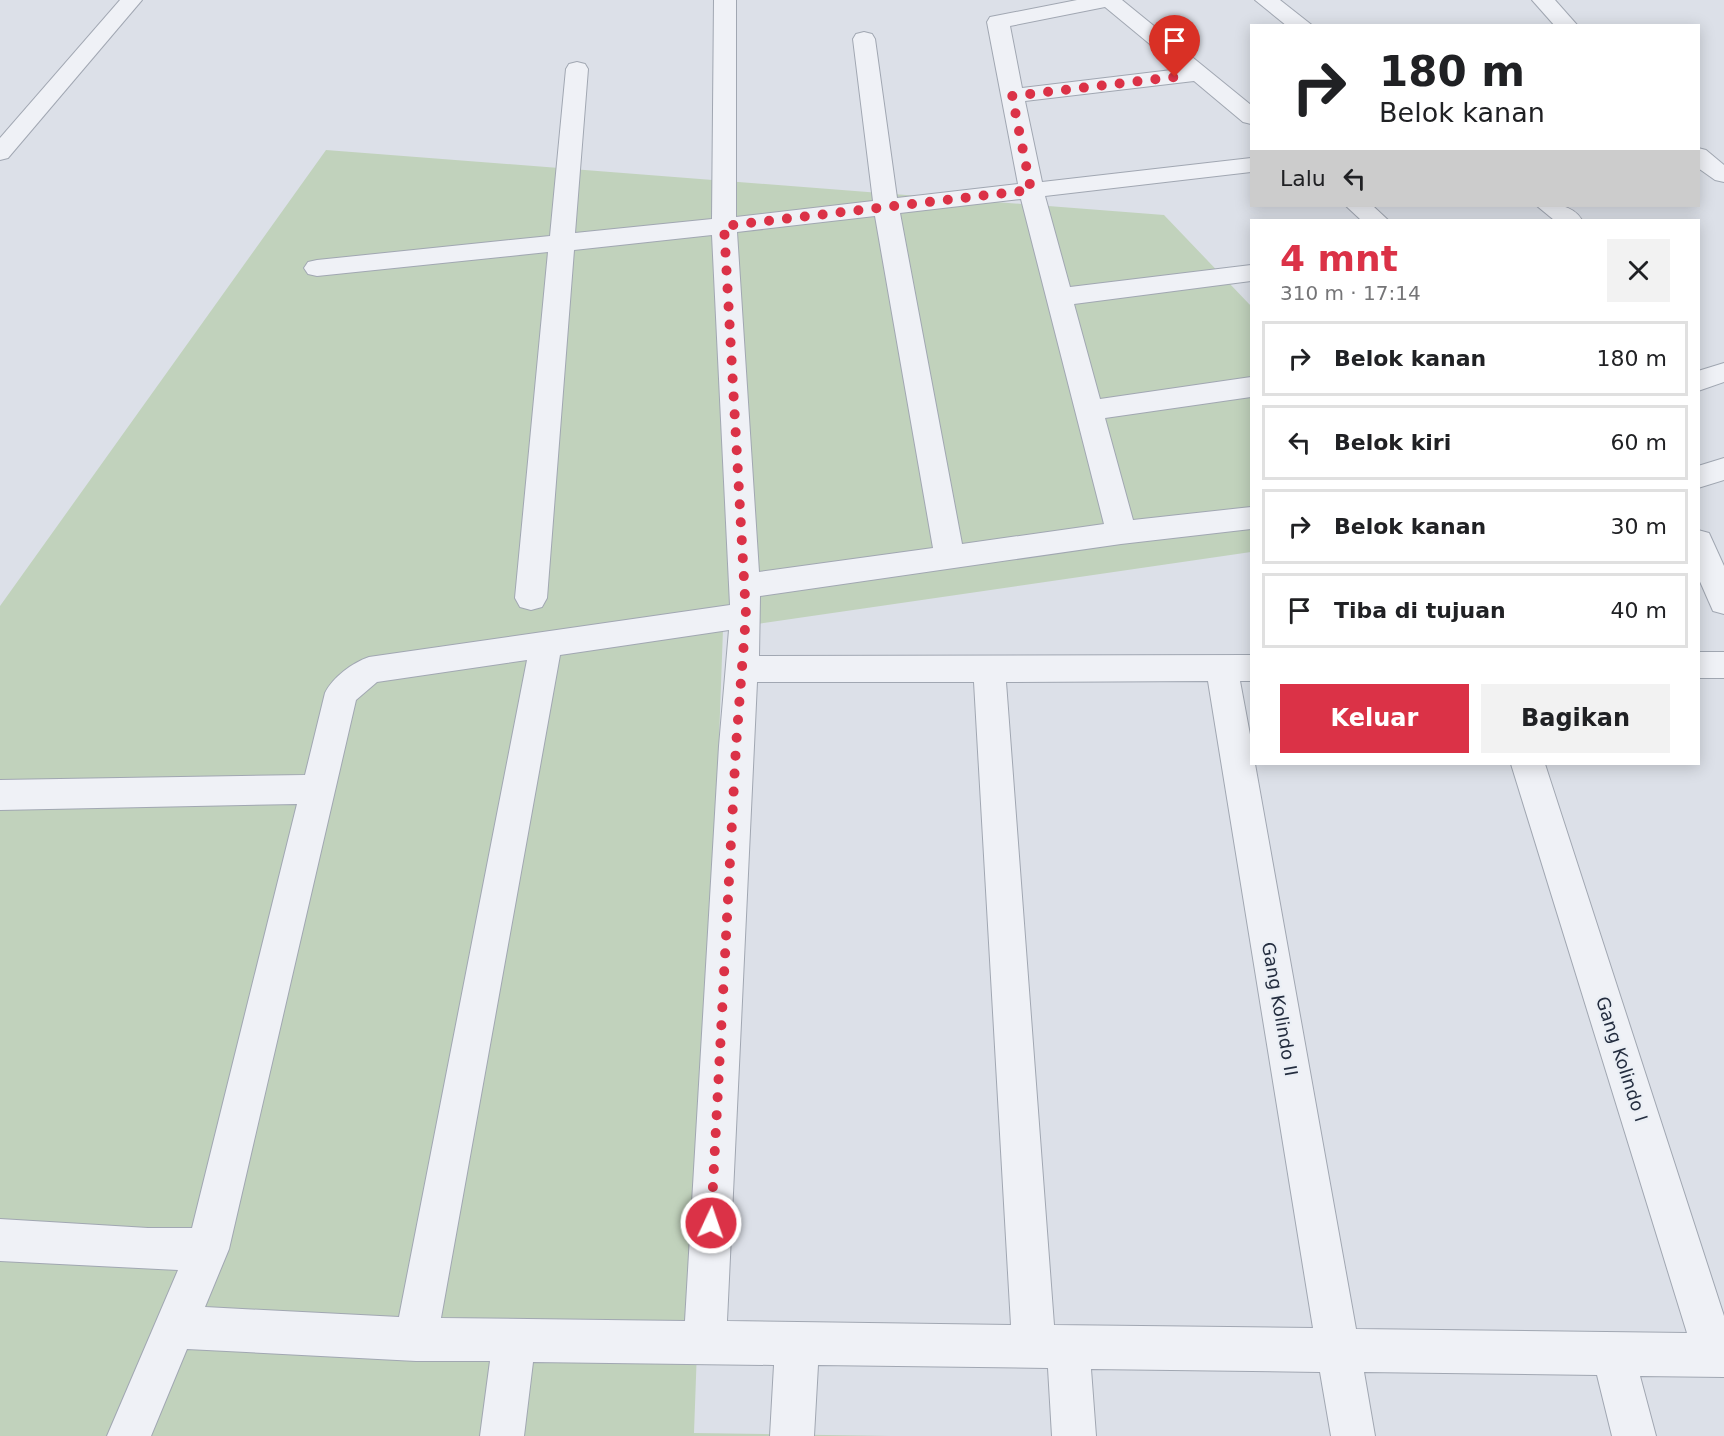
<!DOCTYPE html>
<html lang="id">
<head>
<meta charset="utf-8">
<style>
	:root { --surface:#fff; --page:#f2f2f2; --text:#202124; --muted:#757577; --line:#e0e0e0; --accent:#db3247 }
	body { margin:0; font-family:"DejaVu Sans",sans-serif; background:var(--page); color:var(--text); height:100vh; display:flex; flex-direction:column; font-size:22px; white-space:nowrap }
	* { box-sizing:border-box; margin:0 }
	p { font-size:20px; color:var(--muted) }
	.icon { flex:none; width:33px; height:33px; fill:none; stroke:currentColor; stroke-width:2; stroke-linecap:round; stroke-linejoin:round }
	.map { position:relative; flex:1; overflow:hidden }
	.sheet { position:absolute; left:1250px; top:219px; width:450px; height:546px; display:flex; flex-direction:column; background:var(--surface); border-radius:0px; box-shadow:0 3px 15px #0003 }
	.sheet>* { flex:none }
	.guide { position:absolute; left:1250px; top:24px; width:450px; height:183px; border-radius:0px; box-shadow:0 3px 15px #0003; background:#fff; color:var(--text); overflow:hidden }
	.pin { position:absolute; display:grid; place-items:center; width:51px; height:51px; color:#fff; margin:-62px -26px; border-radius:50% 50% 50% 0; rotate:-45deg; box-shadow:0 0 6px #0007 }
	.pin .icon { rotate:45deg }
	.me { position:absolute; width:66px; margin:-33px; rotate:3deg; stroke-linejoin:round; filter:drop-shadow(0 0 4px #0008) }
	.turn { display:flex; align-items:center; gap:21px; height:126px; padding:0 30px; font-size:27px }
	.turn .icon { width:78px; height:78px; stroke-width:2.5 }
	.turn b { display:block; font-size:42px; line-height:51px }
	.then { display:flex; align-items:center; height:57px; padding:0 30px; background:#0003; gap:12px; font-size:22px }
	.round { display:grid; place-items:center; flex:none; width:63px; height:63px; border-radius:0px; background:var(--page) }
	.head { display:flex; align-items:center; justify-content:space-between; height:102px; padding:0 30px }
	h1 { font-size:36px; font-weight:600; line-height:45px; color:var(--accent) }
	.action { display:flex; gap:12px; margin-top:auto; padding:12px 30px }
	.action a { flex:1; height:69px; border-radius:0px; background:var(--accent); color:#fff; font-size:24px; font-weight:600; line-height:69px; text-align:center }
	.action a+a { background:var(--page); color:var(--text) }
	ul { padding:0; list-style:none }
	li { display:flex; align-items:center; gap:18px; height:75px; margin:0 12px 9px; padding:0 18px; border:3px solid var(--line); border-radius:0px }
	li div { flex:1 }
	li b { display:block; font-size:22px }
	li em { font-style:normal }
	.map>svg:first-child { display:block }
	.green { fill:#c1d2bc }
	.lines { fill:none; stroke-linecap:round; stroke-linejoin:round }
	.minor-casing { stroke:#a1a7b2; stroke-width:2 }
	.minor { fill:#eff1f6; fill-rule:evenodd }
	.route { stroke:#db3247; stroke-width:10; stroke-dasharray:0 18 }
	.labels { text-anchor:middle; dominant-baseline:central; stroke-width:4.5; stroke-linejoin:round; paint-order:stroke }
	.street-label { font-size:18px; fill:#242d3f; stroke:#ebeff5 }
</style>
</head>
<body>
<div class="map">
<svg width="1724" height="1436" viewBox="0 0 1724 1436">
	<rect width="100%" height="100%" fill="#dce0e8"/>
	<polygon class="green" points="326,150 1164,215 1251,306 1251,552 723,629 694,1433 891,1436 0,1436 0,606"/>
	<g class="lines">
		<g class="minor-casing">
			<g id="minor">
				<polygon points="120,0 142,0 8,158 0,160 0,138"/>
				<path d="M714 0H736V217L873 201 853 39 856 34 864 32 872 34 875 39 897 198 1018 184 987 22 990 17 1077 0H1122L1251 105V124L1243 122 1194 81 1025 101 1042 182 1251 158V172L1045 196 1070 287 1251 265V281L1074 304 1100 399 1251 377V397L1105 418 1133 520 1251 507V529L1121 544 760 596 759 656 1251 655V681H1240L1251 740V764H1255L1356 1329 1687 1333 1511 764H1545L1724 1316V1377L1640 1376 1656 1436H1612L1597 1375 1364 1372 1375 1436H1331L1320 1372 1091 1369 1096 1436H1052L1048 1368 818 1365 814 1436H770L774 1365 533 1362 524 1436H480L490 1361H416L187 1349 151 1436H107L178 1270 0 1261V1219L148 1228H192L297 804 0 810V780L305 775 325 693C333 677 352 663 369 657L730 605 712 235 574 250 547 598 542 607 531 610 520 607 515 598 548 252 317 276 308 274 304 268 308 262 317 260 550 236 566 69 569 64 577 62 585 64 588 69 575 233 712 219ZM1105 7 1180 69 1022 88 1010 26ZM1021 199 1104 524 962 544 900 213ZM875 216 933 548 759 572 737 232ZM729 630 719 746 685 1321 441 1318 560 655ZM527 660 399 1317 205 1307 229 1249 356 700 377 682ZM1208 681 1313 1328 1054 1325 1006 682ZM757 682H974L1011 1325 727 1321Z"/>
				<polygon points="1255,0 1280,0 1313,26 1287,26"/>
				<polygon points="1532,0 1555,0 1578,26 1555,26"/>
				<polygon points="1698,148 1706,150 1724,165 1724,182 1715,180 1698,168"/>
				<polygon points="1346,206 1373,206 1388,220 1361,220"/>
				<path d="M1537 206C1554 204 1572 204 1582 220H1554Z"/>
				<polygon points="1724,363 1724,382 1698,391 1698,371"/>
				<polygon points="1724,458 1724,480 1698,488 1698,466"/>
				<polygon points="1698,530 1709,533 1724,566 1724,614 1713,611 1698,577"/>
				<rect x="1698" y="652" width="26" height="26"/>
			</g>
		</g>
		<use href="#minor" class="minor"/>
	</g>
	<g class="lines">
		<polyline class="route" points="711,1223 736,746 746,615 724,226 1031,190 1012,96 1175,77"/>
	</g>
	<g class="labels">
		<g class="street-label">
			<text transform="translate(1280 1009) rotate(80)">Gang Kolindo II</text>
			<text transform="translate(1622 1059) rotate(72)">Gang Kolindo I</text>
		</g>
	</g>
</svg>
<div class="pin" style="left:1175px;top:77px;background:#d93025"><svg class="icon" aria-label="arrive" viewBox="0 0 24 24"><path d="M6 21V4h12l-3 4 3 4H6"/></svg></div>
<svg class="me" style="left:711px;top:1223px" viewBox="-20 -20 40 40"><circle r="17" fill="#db3247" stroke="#fff" stroke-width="3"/><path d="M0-11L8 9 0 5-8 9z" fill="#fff"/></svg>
<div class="guide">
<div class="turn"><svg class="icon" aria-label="right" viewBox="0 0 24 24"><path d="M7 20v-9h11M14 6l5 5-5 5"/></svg><div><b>180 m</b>Belok kanan</div></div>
<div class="then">Lalu<svg class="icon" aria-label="left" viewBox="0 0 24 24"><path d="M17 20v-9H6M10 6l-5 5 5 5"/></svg></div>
</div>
<section class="sheet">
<div class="head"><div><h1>4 mnt</h1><p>310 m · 17:14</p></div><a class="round"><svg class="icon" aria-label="close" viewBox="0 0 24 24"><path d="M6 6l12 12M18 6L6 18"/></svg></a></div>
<ul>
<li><svg class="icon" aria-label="right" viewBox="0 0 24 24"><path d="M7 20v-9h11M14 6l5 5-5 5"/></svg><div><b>Belok kanan</b></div><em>180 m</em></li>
<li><svg class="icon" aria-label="left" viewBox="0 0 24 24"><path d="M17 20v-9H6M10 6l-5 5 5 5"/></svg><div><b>Belok kiri</b></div><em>60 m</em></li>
<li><svg class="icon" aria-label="right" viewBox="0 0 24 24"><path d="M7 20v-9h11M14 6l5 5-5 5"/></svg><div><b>Belok kanan</b></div><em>30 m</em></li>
<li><svg class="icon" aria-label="arrive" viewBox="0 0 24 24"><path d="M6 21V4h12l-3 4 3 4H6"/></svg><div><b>Tiba di tujuan</b></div><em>40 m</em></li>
</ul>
<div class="action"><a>Keluar</a><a>Bagikan</a></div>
</section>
</div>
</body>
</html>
